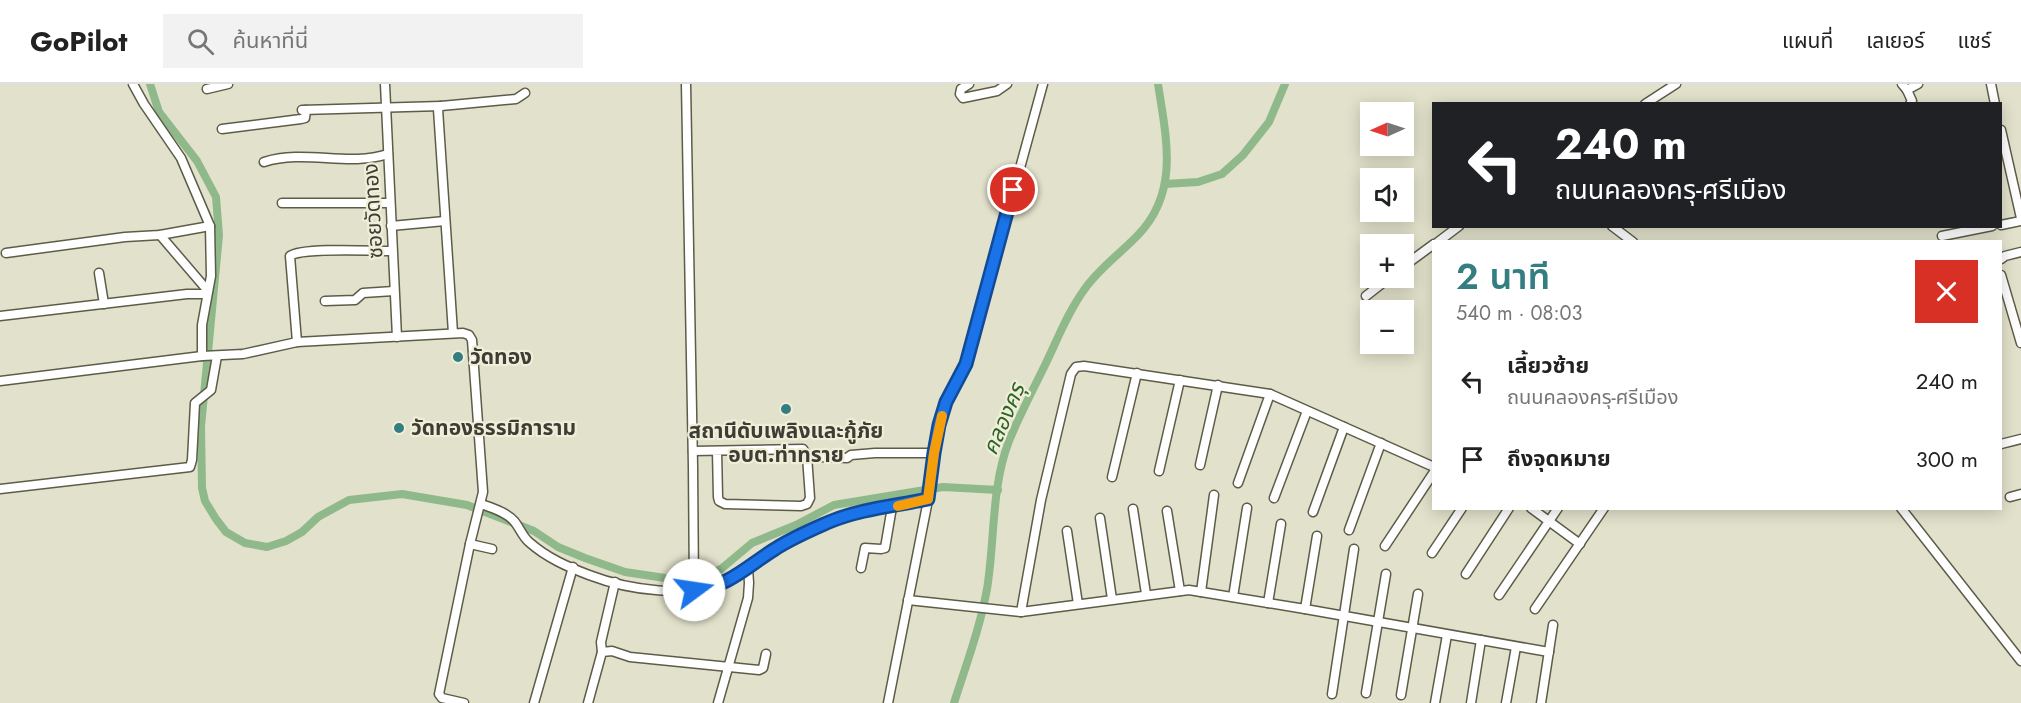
<!DOCTYPE html>
<html lang="th">
<head>
<meta charset="utf-8">
<style>
	:root { --surface:#fff; --page:#f2f2f2; --text:#222; --muted:#767676; --line:#e0e0e0; --accent:#347d80 }
	body { margin:0; font-family:Jost,"Noto Sans Thai",sans-serif; background:var(--page); color:var(--text); height:100vh; display:flex; flex-direction:column; font-size:22px; white-space:nowrap }
	* { box-sizing:border-box; margin:0 }
	p { font-size:20px; color:var(--muted) }
	.icon { flex:none; width:33px; height:33px; fill:none; stroke:currentColor; stroke-width:2; stroke-linecap:round; stroke-linejoin:round }
	.map { position:relative; flex:1; overflow:hidden }
	.drawer { position:absolute; left:1432px; top:156px; width:570px; height:270px; display:flex; flex-direction:column; background:var(--surface); border-radius:0px; box-shadow:0 3px 15px #0003 }
	.drawer>* { flex:none }
	.banner { position:absolute; left:1432px; top:18px; width:570px; height:126px; border-radius:0px; box-shadow:0 3px 15px #0003; background:#202124; color:#fff; overflow:hidden }
	.needle { width:39px; rotate:267deg }
	.tools { position:absolute; left:1360px; top:18px; display:grid; gap:12px }
	.tools a { display:grid; place-items:center; width:54px; height:54px; border-radius:0px; background:var(--surface); box-shadow:0 3px 15px #0003; font-size:30px }
	.pin { position:absolute; display:grid; place-items:center; width:51px; height:51px; color:#fff; margin:-26px; border:3px solid #fff; border-radius:50%; box-shadow:0 2px 6px #0007 }
	.me { position:absolute; width:66px; margin:-33px; rotate:76deg; stroke-linejoin:round; filter:drop-shadow(0 0 4px #0008) }
	.turn { display:flex; align-items:center; gap:21px; height:126px; padding:0 24px; font-size:27px }
	.turn .icon { width:78px; height:78px; stroke-width:2.5 }
	.turn b { display:block; font-size:42px; line-height:51px }
	.round { display:grid; place-items:center; flex:none; width:63px; height:63px; border-radius:0px; background:var(--page) }
	.summary { display:flex; align-items:center; justify-content:space-between; height:102px; padding:0 24px }
	h1 { font-size:36px; font-weight:600; line-height:45px; color:var(--accent) }
	ul { padding:0; list-style:none }
	li { display:flex; align-items:center; gap:18px; height:78px; padding:0 24px }
	li div { flex:1 }
	li b { display:block; font-size:22px }
	li em { font-style:normal }
	header { display:flex; align-items:center; gap:36px; box-sizing:border-box; height:84px; padding:0 30px; background:var(--surface); border-bottom:2px solid var(--line) }
	header strong { font-size:28px }
	nav { display:flex; gap:33px; margin-inline-start:auto; font-size:21px }
	.search { width:420px; height:54px; background:var(--page); display:flex; align-items:center; gap:15px; box-sizing:border-box; padding:0 21px; border-radius:0px; color:var(--muted); font-size:22px }
	.map>svg:first-child { display:block }
	.lines { fill:none; stroke-linecap:round; stroke-linejoin:round }
	.canal { stroke:#8fb98a; stroke-width:8 }
	.minor-casing { stroke:#5d5c49; stroke-width:11 }
	.minor { stroke:#fff; stroke-width:8 }
	.route-casing { stroke:#114b97; stroke-width:15 }
	.route { stroke:#1a73e8; stroke-width:10 }
	.slow { stroke:#f59e0b; stroke-width:10 }
	.poi-dot { fill:#347d80; stroke:#efeed8; stroke-width:2 }
	.labels { text-anchor:middle; dominant-baseline:central; stroke-width:4.5; stroke-linejoin:round; paint-order:stroke }
	.street-label { font-size:21px; fill:#3e3d35; stroke:#efeed8 }
	.poi-label { font-size:21px; font-weight:bold; fill:#3e3d35; stroke:#efeed8; text-anchor:start }
	.water-label { font-size:22px; font-style:italic; fill:#2b6426; stroke:#efeed8 }
</style>
</head>
<body>
<header>
<strong>GoPilot</strong>
<div class="search"><svg class="icon" aria-label="search" viewBox="0 0 24 24"><circle cx="10" cy="10" r="6"/><path d="M15 15l6 6"/></svg>ค้นหาที่นี่</div>
<nav><a>แผนที่</a><a>เลเยอร์</a><a>แชร์</a></nav>
</header>
<div class="map">
<svg width="2021" height="619" viewBox="0 0 2021 619">
	<rect width="100%" height="100%" fill="#e2e1cb"/>
	<g class="lines">
		<g class="canal">
			<polyline points="150,0 159,28 197,77 216,113 219,151 201,343 202,404 205,417 216,435 226,448 245,459 267,463 286,457 302,448 318,433 349,416 402,410 467,421 534,447 558,463 585,474 625,488 672,495 708,491 721,485 752,459 796,441 834,421 943,403 998,406"/>
			<polyline points="1165,100 1198,98 1222,90 1243,71 1269,38 1285,0"/>
			<path d="M954 619C966 581 980 544 987 505 995 457 991 403 1009 357 1020 330 1034 304 1046 279 1058 254 1068 228 1084 206 1099 184 1120 170 1138 151 1180 108 1166 53 1158 0"/>
		</g>
		<g class="minor-casing">
			<g id="minor">
				<polyline points="133,0 144,20 181,74 210,142 211,192 202,241 202,272"/>
				<polyline points="385,0 397,253"/>
				<polyline points="686,0 693,382 694,506"/>
				<polyline points="969,0 961,5 960,10 963,14 997,7 1007,0"/>
				<polyline points="1902,0 1907,6 1918,0"/>
				<polyline points="1991,0 1995,20"/>
				<polyline points="207,5 228,0"/>
				<polyline points="1907,6 1912,17 1910,20"/>
				<polyline points="1645,20 1676,0"/>
				<polyline points="302,26 441,22"/>
				<polyline points="222,45 301,35 305,34 306,26"/>
				<polyline points="2001,46 2021,134"/>
				<path d="M264 78C305 65 348 83 388 70"/>
				<polyline points="282,119 390,119"/>
				<polyline points="2001,141 2021,137"/>
				<polyline points="391,142 445,137"/>
				<polyline points="1612,142 1633,158"/>
				<polyline points="160,151 208,207"/>
				<polyline points="1942,152 1992,142"/>
				<polyline points="1438,158 1459,142"/>
				<polyline points="6,169 125,153 160,151 210,142"/>
				<polyline points="2001,175 2005,172 2021,168"/>
				<polyline points="1404,182 1434,160"/>
				<polyline points="99,189 104,220"/>
				<polyline points="2001,191 2021,259"/>
				<polyline points="1366,212 1389,194"/>
				<polyline points="325,217 355,216 363,209 394,207"/>
				<polyline points="0,232 187,210 207,210"/>
				<polyline points="453,249 438,25 441,22 516,15 525,9"/>
				<path d="M297 258 290 172C302 163 374 167 392 167"/>
				<polyline points="0,297 202,272 243,270 297,258 463,249 469,251 472,256 483,408 470,460 439,610 442,614 464,619"/>
				<polyline points="2001,360 2021,355"/>
				<path d="M693 367C729 366 766 366 803 365L807 372 810 414 807 420 801 422 725 420 719 417 718 413 717 367"/>
				<polyline points="821,373 847,374 851,371 875,369 934,369"/>
				<polyline points="1200,381 1218,301"/>
				<polyline points="1159,387 1180,296"/>
				<polyline points="1112,393 1137,289"/>
				<polyline points="1238,399 1270,310"/>
				<polyline points="0,405 190,383 192,376 195,319 211,306 217,272"/>
				<polyline points="2010,413 2021,410"/>
				<polyline points="1274,414 1307,327"/>
				<path d="M481 420C492 424 506 428 514 437 520 444 522 452 529 458 547 474 568 483 589 491 628 506 689 515 728 497 742 490 753 479 765 471 785 457 808 447 830 437 861 425 896 422 928 415"/>
				<polyline points="1531,424 1580,460"/>
				<polyline points="1901,424 2021,577"/>
				<polyline points="1133,425 1146,510"/>
				<polyline points="1167,427 1180,507"/>
				<polyline points="1313,428 1344,343"/>
				<polyline points="1100,434 1112,515"/>
				<polyline points="1349,446 1381,359"/>
				<polyline points="1067,447 1078,520"/>
				<polyline points="470,460 492,465"/>
				<polyline points="1385,462 1434,388"/>
				<polyline points="1432,469 1462,424"/>
				<polyline points="861,484 865,464 881,465 885,464 892,423"/>
				<polyline points="1466,490 1509,424"/>
				<polyline points="1201,508 1214,411"/>
				<polyline points="1499,511 1558,424"/>
				<polyline points="1233,513 1247,424"/>
				<polyline points="908,516 1021,528 1189,506 1305,525 1317,452"/>
				<polyline points="1268,519 1281,440"/>
				<polyline points="1305,525 1549,568"/>
				<polyline points="1535,525 1604,424"/>
				<polyline points="1021,528 1041,416 1071,290 1076,283 1084,282 1270,310 1434,383"/>
				<polyline points="602,568 601,558 615,498"/>
				<polyline points="1366,609 1386,490"/>
				<polyline points="1332,610 1354,465"/>
				<polyline points="1401,611 1418,510"/>
				<polyline points="534,619 573,483"/>
				<polyline points="588,619 602,568 612,567 630,573 759,586 763,584 766,570"/>
				<polyline points="718,619 748,514 749,499 748,484"/>
				<polyline points="888,619 929,411 936,357 946,318 966,281 1043,0"/>
				<polyline points="1435,619 1447,551"/>
				<polyline points="1471,619 1481,556"/>
				<polyline points="1506,619 1516,563"/>
				<polyline points="1541,619 1553,541"/>
			</g>
		</g>
		<use href="#minor" class="minor"/>
	</g>
	<g class="lines">
		<g class="route-casing">
			<path id="route" d="M694 506C727 504 749 481 775 465 792 454 811 446 829 438 860 425 895 422 928 415L934 369 939 341 946 318 966 280 1013 106"/>
		</g>
		<use href="#route" class="route"/>
		<polyline class="slow" points="898,422 928,415 934,369 942,332"/>
	</g>
	<g class="poi-dot">
		<circle cx="458" cy="273" r="6"/>
		<circle cx="786" cy="325" r="6"/>
		<circle cx="399" cy="344" r="6"/>
	</g>
	<g class="labels">
		<g class="street-label">
			<text transform="translate(373 127) rotate(-93)">ซอยวัดทอง</text>
		</g>
		<g class="poi-label">
			<text x="470" y="273">วัดทอง</text>
			<text x="411" y="344">วัดทองธรรมิการาม</text>
			<text x="786" y="347" text-anchor="middle">สถานีดับเพลิงและกู้ภัย<tspan x="786" dy="24">อบต.ท่าทราย</tspan></text>
		</g>
		<g class="water-label">
			<text transform="translate(1003 335) rotate(-67)">คลองครุ</text>
		</g>
	</g>
</svg>
<div class="tools">
<a><svg class="needle" viewBox="-14 -14 28 28"><path d="M0-13l5 13h-10z" fill="#e53935"/><path d="M0 13l5-13h-10z" fill="#767676"/></svg></a>
<a><svg class="icon" aria-label="sound" viewBox="0 0 24 24"><path d="M4 9h4l5-4v14l-5-4H4zM17 9q2 3 0 6"/></svg></a>
<a>+</a>
<a>−</a>
</div>
<div class="pin" style="left:1013px;top:106px;background:#d93025"><svg class="icon" aria-label="arrive" viewBox="0 0 24 24"><path d="M6 21V4h12l-3 4 3 4H6"/></svg></div>
<svg class="me" style="left:694px;top:506px" viewBox="-20 -20 40 40"><circle r="19" fill="#fff"/><path d="M0-13L10 11 0 6-10 11z" fill="#1a73e8"/></svg>
<div class="banner">
<div class="turn"><svg class="icon" aria-label="left" viewBox="0 0 24 24"><path d="M17 20v-9H6M10 6l-5 5 5 5"/></svg><div><b>240 m</b>ถนนคลองครุ-ศรีเมือง</div></div>
</div>
<section class="drawer">
<div class="summary"><div><h1>2 นาที</h1><p>540 m · 08:03</p></div><a class="round" style="background:#d93025;color:#fff"><svg class="icon" aria-label="close" viewBox="0 0 24 24"><path d="M6 6l12 12M18 6L6 18"/></svg></a></div>
<ul>
<li><svg class="icon" aria-label="left" viewBox="0 0 24 24"><path d="M17 20v-9H6M10 6l-5 5 5 5"/></svg><div><b>เลี้ยวซ้าย</b><p>ถนนคลองครุ-ศรีเมือง</p></div><em>240 m</em></li>
<li><svg class="icon" aria-label="arrive" viewBox="0 0 24 24"><path d="M6 21V4h12l-3 4 3 4H6"/></svg><div><b>ถึงจุดหมาย</b></div><em>300 m</em></li>
</ul>
</section>
</div>
</body>
</html>
